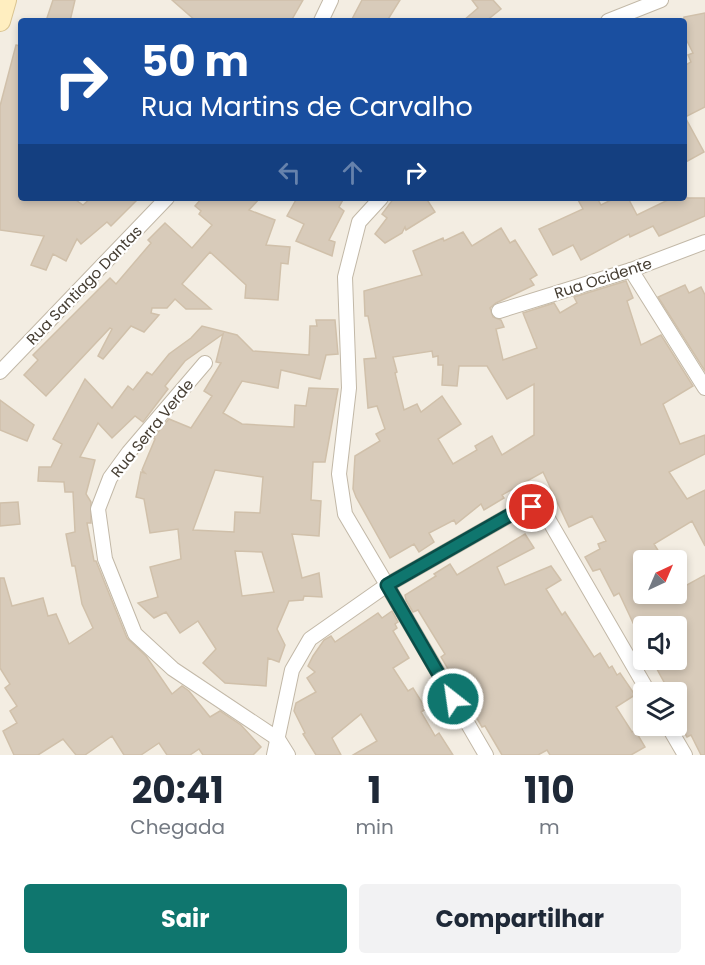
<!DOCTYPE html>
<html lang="pt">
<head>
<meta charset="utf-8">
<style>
	:root { --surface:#fff; --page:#f2f2f3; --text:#1f2937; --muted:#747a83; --accent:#0f766e }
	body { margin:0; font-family:Poppins,sans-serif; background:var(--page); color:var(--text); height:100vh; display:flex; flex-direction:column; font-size:22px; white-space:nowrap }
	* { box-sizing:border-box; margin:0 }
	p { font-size:20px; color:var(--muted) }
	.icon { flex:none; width:33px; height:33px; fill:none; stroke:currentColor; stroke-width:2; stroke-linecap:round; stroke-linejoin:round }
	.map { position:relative; height:755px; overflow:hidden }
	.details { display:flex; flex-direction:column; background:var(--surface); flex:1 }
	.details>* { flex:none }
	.guide { position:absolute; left:18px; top:18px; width:669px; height:183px; border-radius:6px; box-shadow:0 3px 9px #0003; background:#1a4fa0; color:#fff; overflow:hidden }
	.needle { width:39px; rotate:44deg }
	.controls { position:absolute; left:633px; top:550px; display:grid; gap:12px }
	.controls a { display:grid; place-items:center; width:54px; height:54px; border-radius:6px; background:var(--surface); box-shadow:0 3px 9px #0003; font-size:30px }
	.pin { position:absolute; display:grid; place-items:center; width:51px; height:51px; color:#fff; margin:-26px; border:3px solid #fff; border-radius:50%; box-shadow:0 2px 6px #0007 }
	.me { position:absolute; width:66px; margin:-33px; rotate:330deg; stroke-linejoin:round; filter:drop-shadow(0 0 4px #0008) }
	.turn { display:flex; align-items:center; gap:21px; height:126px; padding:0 24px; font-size:27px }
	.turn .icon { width:78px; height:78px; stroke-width:2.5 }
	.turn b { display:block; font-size:42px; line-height:51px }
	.lanes { display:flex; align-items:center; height:57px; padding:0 24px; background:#0003; justify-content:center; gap:30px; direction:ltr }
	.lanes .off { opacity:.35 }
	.eta { display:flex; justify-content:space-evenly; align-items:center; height:102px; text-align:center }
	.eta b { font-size:36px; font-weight:700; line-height:42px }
	.button { display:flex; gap:12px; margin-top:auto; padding:12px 24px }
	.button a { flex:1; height:69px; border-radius:6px; background:var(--accent); color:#fff; font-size:24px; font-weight:700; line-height:69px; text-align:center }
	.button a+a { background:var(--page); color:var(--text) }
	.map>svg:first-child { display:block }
	.building { fill:#d8cbba; stroke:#d0c0aa; stroke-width:1.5; fill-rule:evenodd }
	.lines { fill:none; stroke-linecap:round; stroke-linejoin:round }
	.minor-casing { stroke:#c2b8a7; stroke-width:16 }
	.secondary-casing { stroke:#dac490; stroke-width:22 }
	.minor { stroke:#fff; stroke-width:14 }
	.secondary { stroke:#ffeec0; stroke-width:20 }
	.route-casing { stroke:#0a4d48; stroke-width:15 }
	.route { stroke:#0f766e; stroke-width:10 }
	.labels { text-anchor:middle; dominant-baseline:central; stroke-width:4.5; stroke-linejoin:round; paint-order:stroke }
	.street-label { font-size:15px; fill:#453d32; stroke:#fff }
</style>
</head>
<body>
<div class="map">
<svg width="705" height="755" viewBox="0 0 705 755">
	<rect width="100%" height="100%" fill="#f3ede2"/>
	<g class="building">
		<polygon points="53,0 75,0 70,21 46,21"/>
		<polygon points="172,0 303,0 291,21 196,21"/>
		<polygon points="362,0 400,0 387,21 351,21"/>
		<polygon points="472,0 493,0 501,9 486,21 463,21 478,8"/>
		<polygon points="705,13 705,107 685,117 704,152 684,163 684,66 691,62 688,55 693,53 684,35 684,17"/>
		<polygon points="16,45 21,46 21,198 73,198 83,205 91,198 139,198 111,226 107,222 81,244 77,239 66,261 53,254 46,270 31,265 44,236 0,230 0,106"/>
		<polygon points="202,198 260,198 249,210 275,220 266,245 290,247 288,264 281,263 278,300 245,298 246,285 210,252 182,284 211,309 186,309 175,299 167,308 152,308 151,313 159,315 144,332 131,326 103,359 98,356 112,329 110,328 46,396 24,375 38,360 33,355 110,278 116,284 151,243 148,240 165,223 192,248 212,225 199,214 201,211 195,206"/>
		<polygon points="297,198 344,198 339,207 344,211 329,240 335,242 332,256 296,241 304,224 287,216"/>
		<polygon points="394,198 426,198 435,212 406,230 405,227 402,233 385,243 375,234 387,218 382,214"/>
		<polygon points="577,198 597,198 601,205 615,198 628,198 637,215 672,198 705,198 705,216 659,236 653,226 630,237 629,234 581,260 573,245 553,255 539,229 583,209"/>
		<path d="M501 228 510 243 515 240 537 275 530 279 534 285 496 303 490 308 493 317 501 320 504 327 496 329 503 360 537 348 523 313 554 303 560 313 577 303 574 297 626 281 633 298 627 301 641 345 661 335 693 386 663 404 680 444 705 435V454L669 472 687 499 705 490V546L692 521 654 544 659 552 644 561V594H652L656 602 676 594V591L705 575V755H701L691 735 687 737 681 727 676 719V693H670L652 660H676V621L665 627H635L619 593 614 596 600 569 593 571 585 557 600 549 598 544 606 541 592 516 569 527 543 472 502 495 504 498 484 510 481 504 456 524 454 520 429 533 434 542 419 552 414 544 390 558 356 497 353 489 355 456 380 441 376 434 385 429 377 406 368 408 364 359 376 358 368 316H365L364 291 422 275 413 251 443 238 444 241 463 232 472 246ZM432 351 433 357 438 356V365H443L442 385 457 386 459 366H487L507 399 534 384V435L502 455 492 436 475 446 477 450 453 464 438 439 461 424 442 396 421 412 417 404 404 410 395 373 397 372 393 357Z"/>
		<polygon points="685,285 689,293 701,287 705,295 705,371 658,297"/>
		<path d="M316 320H335L338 354 326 355 320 379 281 370 278 388 242 381 223 413 242 424 294 427 295 405 306 406 309 388 338 389 325 462H313L311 500 321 501 319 536 292 534 302 578 319 573 322 597 304 596 303 600 289 601 277 629 285 645 279 662 268 658 266 686 225 683 203 663 216 649 198 621 180 633 166 612 154 618 138 603 158 597 150 567 181 559 178 529 150 533 144 499 136 497 141 472 145 473 142 470 155 439 153 438 169 419 191 428 212 396 204 391 221 363 216 362 223 334 185 361 165 386 168 389 143 422 135 416 112 438 98 423 80 457 95 460 86 494 91 502V523H87L94 561H96L127 638 146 656 172 694 182 686 189 691 210 717 220 711 241 725 261 747 253 755H203L199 749 190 755H167L159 743 141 755H124L112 736 85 755H76L63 739 38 755H14L3 731 17 723 10 711 17 706 5 688 10 684 0 668V578H4L12 606 43 598 48 616 56 614 69 644 93 628 82 604 75 566H72L66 534 75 532 73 492H65L64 482 38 481 39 467H51L62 444 53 439 85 379 112 408 128 386 133 390 147 372 152 375 169 354 191 338 202 326 237 335 253 351 309 355 310 326H317ZM215 470 263 477 260 513 235 512 234 532 193 530ZM235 551 262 552 274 592 242 596Z"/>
		<polygon points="0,400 34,425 27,441 0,430"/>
		<polygon points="18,502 20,524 0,526 0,503"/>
		<polygon points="525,534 534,548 497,567 505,585 551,566 561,580 546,589 562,615 565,612 594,657 600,653 609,668 612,666 617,675 620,673 635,695 616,707 632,732 635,730 645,747 631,755 550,755 547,750 538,755 502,755 485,726 482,727 441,657 445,654 418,610 413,612 406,600 405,595 436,576 434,574 450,564 457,575"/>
		<polygon points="392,611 398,622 395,624 397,628 393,631 409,658 393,668 408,691 413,688 426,709 421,712 435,736 439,733 453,755 353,755 377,741 361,714 332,738 341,755 316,755 303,734 305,733 294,711 296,703 316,692 307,678 315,672 308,666 313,656 324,640 331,636 335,642 378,613 382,618"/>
	</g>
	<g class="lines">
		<g class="minor-casing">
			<g id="minor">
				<polyline points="321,21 331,0"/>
				<polyline points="608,21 661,0"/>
				<polyline points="631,270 705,388"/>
				<polyline points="499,311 631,270 705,242"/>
				<polyline points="205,363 129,452 110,478 98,509 105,559 135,634 173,669 278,739 288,755"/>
				<polyline points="0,372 167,198"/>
				<polyline points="668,726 685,755"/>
				<polyline points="274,755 292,670 310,639 387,585 345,514 339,474 349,388 345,277 359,222 381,198"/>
				<polyline points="486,755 387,585 517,511 532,507 547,517 649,693"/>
			</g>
		</g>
		<g class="secondary-casing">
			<polyline id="secondary" points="0,21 6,0"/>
		</g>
		<use href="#minor" class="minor"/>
		<use href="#secondary" class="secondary"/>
	</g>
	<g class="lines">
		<g class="route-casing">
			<polyline id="route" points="453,699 387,585 517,511 532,507"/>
		</g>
		<use href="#route" class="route"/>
	</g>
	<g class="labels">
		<g class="street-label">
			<text transform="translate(603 278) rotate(-18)">Rua Ocidente</text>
			<text transform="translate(84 285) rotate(-46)">Rua Santiago Dantas</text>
			<text transform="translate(152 428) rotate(-51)">Rua Serra Verde</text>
		</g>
	</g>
</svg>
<div class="controls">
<a><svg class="needle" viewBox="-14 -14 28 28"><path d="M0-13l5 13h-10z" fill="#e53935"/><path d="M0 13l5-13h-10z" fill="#747a83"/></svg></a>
<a><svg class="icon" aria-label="sound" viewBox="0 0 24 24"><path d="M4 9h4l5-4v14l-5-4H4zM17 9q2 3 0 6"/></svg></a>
<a><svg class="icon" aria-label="layers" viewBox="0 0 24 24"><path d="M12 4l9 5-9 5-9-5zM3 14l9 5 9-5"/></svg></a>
</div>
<div class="pin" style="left:532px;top:507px;background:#d93025"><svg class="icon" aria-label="arrive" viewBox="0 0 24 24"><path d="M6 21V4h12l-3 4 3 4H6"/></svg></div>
<svg class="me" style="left:453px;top:699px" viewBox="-20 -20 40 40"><circle r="17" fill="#0f766e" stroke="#fff" stroke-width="3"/><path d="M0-11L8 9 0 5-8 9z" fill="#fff"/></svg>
<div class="guide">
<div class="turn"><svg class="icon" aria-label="right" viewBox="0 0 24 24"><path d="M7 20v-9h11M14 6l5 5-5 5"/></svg><div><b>50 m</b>Rua Martins de Carvalho</div></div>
<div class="lanes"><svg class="icon off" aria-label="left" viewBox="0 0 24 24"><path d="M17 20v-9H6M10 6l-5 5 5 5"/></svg><svg class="icon off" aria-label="ahead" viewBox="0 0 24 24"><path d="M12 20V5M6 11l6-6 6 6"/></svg><svg class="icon" aria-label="right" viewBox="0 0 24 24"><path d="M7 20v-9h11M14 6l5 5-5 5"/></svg></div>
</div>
</div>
<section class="details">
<div class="eta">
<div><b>20:41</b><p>Chegada</p></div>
<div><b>1</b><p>min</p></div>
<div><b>110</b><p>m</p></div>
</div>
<div class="button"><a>Sair</a><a>Compartilhar</a></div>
</section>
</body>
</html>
